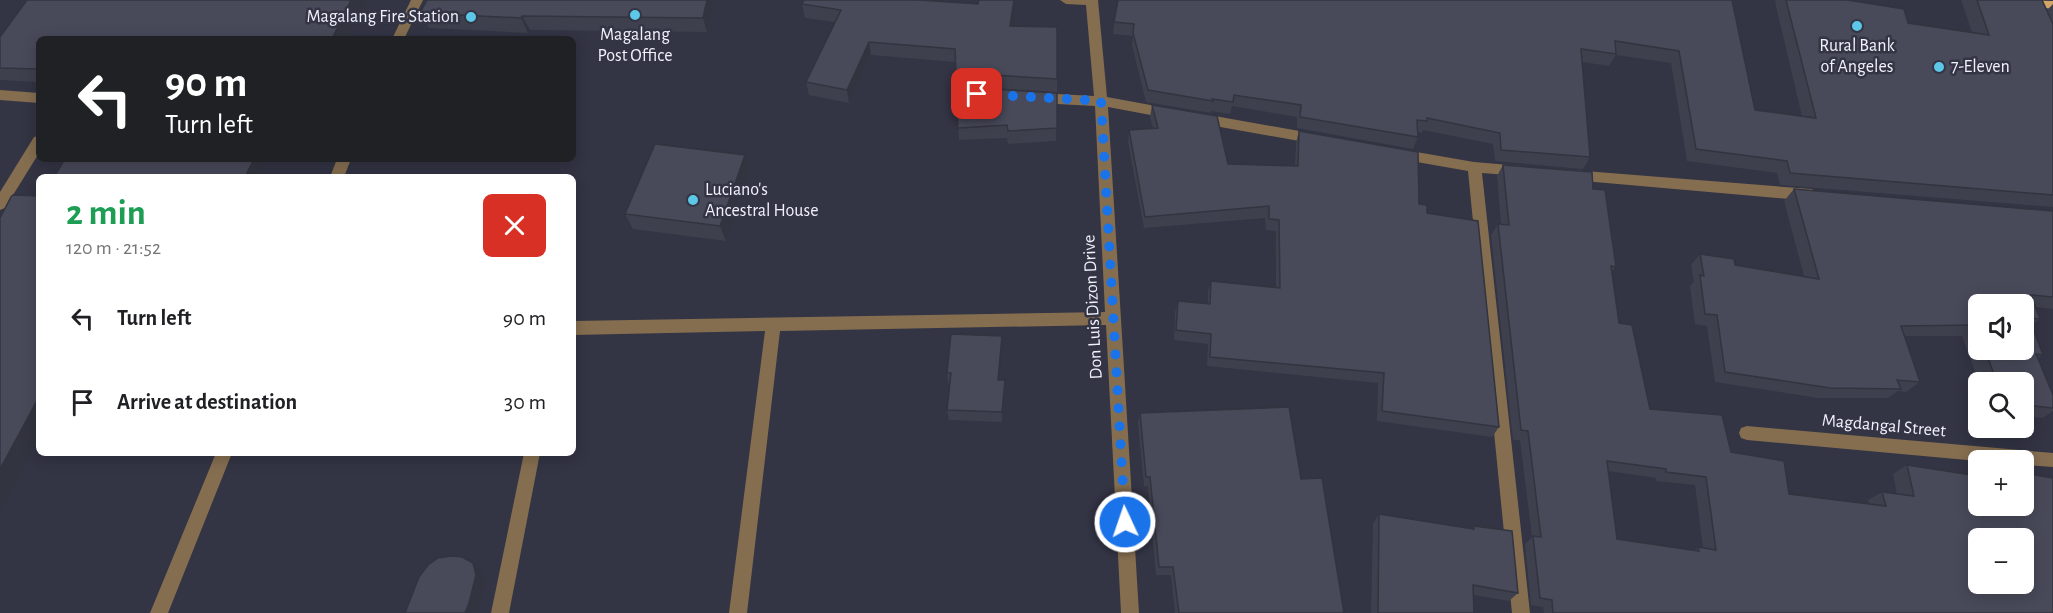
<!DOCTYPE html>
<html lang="en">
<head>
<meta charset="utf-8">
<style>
	:root { --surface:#fff; --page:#f6f6f6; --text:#202124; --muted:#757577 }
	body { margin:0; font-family:"Alegreya Sans",sans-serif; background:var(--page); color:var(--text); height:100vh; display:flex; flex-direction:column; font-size:22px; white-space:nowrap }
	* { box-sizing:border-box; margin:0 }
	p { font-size:20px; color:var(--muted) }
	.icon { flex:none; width:33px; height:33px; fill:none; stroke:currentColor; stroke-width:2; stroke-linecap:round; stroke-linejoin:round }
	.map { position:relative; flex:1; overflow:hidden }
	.details { position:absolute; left:36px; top:174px; width:540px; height:282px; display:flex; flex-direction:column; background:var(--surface); border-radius:9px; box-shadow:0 3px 15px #0003 }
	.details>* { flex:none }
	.guide { position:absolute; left:36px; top:36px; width:540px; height:126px; border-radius:9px; box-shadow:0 3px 15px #0003; background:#202124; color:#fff; overflow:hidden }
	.buttons { position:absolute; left:1968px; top:294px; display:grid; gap:12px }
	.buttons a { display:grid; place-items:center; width:66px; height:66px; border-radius:9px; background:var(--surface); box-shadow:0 3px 15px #0003; font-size:30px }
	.pin { position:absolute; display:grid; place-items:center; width:51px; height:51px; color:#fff; margin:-26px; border-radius:12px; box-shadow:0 3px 9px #0006 }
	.me { position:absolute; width:66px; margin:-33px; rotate:357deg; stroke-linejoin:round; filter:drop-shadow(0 0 4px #0008) }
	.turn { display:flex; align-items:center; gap:21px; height:126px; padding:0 30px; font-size:27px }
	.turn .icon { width:78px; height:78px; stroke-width:2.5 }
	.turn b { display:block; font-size:42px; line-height:51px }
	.round { display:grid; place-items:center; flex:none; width:63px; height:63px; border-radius:9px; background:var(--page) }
	.head { display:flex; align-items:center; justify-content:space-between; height:102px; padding:0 30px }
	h1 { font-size:36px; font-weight:700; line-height:45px; color:#1e9e55 }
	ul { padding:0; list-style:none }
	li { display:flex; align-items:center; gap:18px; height:84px; padding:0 30px }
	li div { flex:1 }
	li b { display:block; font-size:22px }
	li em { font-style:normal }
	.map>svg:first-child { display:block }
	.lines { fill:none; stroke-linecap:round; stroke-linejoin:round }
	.minor { fill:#856e50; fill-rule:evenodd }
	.major { fill:#d2a465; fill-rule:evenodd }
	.wall { fill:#3e404d; fill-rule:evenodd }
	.shaded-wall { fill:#32343f }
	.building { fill:#484a5a; stroke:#32343f; stroke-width:1.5; fill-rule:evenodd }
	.route { stroke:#1a73e8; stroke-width:10; stroke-dasharray:0 18 }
	.poi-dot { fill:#5cc7e7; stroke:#333444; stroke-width:2 }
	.labels { text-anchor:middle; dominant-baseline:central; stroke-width:5; stroke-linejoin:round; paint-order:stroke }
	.poi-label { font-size:18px; fill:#f0f1fb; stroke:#333444 }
	.street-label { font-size:18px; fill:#f0f1fb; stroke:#333444 }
</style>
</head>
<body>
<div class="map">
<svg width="2053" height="613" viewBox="0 0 2053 613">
	<rect width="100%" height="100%" fill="#333444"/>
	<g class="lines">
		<g class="minor">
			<polygon points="411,0 423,0 404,39 392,39"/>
			<polygon points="1060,0 1098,0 1107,97 1172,109 1179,114 1172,119 1108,107 1139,613 1121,613 1106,325 780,331 747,613 729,613 765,331 573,335 573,321 1105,312 1095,106 1038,103 1031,98 1038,93 1094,96 1086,5 1066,4"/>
			<polygon points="0,90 39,93 39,103 0,100"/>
			<polygon points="1198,113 1316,134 1323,139 1316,144 1198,123 1191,118"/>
			<polygon points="39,136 39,153 5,208 0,210 0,192 34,137"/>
			<polygon points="1399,149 1474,162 1521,166 1528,171 1521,176 1482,173 1530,613 1512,613 1468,171 1394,158 1392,154"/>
			<polygon points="337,159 351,159 344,177 330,177"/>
			<polygon points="1572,170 1811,189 1816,191 1818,195 1816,199 1811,201 1572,180 1565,175"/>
			<polygon points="1747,426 2053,453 2053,467 2024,465 2024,460 1978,461 1747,440 1741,438 1739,433 1741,428"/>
			<polygon points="216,453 232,453 168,613 150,613"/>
			<polygon points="524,453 540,453 509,613 491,613"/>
		</g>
		<polygon class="major" points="2007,0 2053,1 2053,9 2013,4"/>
	</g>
	<g class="wall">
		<polygon points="27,0 370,0 361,11 348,39 39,39 39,82 0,80 0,37"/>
		<polygon points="427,0 715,0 707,32 530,30 528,33 429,28 420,13"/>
		<polygon points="979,0 1015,0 1015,8 1012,26 1057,79 1057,92 977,87 976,88 1057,93 1056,141 1008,144 1007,138 959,140 955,62 871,55 849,103 809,95 806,82 835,22 805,18 802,4 978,4"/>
		<polygon points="1732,0 1755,110 1802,116 1775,2 1776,0 1847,0 1908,23 1972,32 1961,0 2042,0 2047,10 2053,4 2053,207 1780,185 1777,173 1687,161 1671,63 1616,55 1609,66 1582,62 1590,157 1583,169 1495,161 1493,144 1423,130 1422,133 1418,132 1418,137 1413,149 1297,128 1297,117 1232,106 1230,114 1211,111 1211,113 1146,102 1132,45 1133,36 1113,34 1114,22"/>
		<polygon points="1152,105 1228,164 1295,166 1296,143 1299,131 1419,204 1427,213 1499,427 1492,437 1377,421 1378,383 1207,366 1208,344 1174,340 1175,312 1178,301 1208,304 1208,292 1211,281 1276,288 1276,231 1266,230 1265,218 1144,228 1128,142 1129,130 1153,128 1150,117"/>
		<polygon points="745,155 750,171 726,241 633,229 625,214"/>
		<path d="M1503 165 1593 189 1616 267 1612 272 1619 323 1650 409 1731 452 1789 494 1869 504 1868 500 1882 492 1897 494 1893 474 1907 465 1970 475 1978 470V506L2053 613H1544L1543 607 1531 605 1525 544 1532 537 1520 440H1513L1491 235 1498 224H1501L1497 176ZM1608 471 1656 478V481L1695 485 1703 548 1698 547 1694 550 1617 539Z"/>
		<path d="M1794 189 2053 211V309L2036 307 2040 319 2032 325 2043 355 2038 358 2053 395V411L2043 418 2024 416V382H1979L1962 336H1904L1920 382 1906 392 1898 391 1888 398H1818L1715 382 1707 326 1695 324 1690 286 1694 282 1691 265 1700 254 1735 265 1804 276 1784 201ZM1978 304 2024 350H1978Z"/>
		<polygon points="1002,336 1002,346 999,380 1005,390 1002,422 949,420 947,410 950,383 948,383 947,373"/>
		<polygon points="1140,413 1301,479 1344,613 1175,613 1171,575 1156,575 1148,486 1144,486 1138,423"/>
		<polygon points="1379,514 1471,529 1474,526 1518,593 1509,601 1474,595 1474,613 1371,613 1373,524"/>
	</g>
	<g class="shaded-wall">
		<polygon points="351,0 370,0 361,11 348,39 332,39"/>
		<polygon points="707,0 715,0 707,32 703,18"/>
		<polygon points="1014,0 1015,0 1015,8 1010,39 1010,26"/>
		<polygon points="522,16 530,30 528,33 521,18"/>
		<polygon points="869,42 871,55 849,103 847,90"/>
		<polygon points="976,74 977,87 968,94 967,81"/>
		<polygon points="745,155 750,171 726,241 720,226"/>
		<polygon points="254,159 256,159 265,169 262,177 245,177"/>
		<polygon points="1002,336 1002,346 999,390 998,380"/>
		<polygon points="1005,380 1005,390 1002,422 1002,412"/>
		<polygon points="39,397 39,437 0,511 0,469"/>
		<polygon points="473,563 482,571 485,583 477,613 465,613"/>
	</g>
	<g class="building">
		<polygon points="27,0 351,0 332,39 39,39 39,69 0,68 0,37"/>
		<polygon points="427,0 707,0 703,18 522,16 521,18 420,13"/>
		<polygon points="804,0 919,0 978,4 979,0 1014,0 1010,26 1057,27 1057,79 976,74 967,81 976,88 1057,93 1057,128 1008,131 1007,125 958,128 955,49 869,42 847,90 806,82 841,10 802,4"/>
		<polygon points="1118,0 1732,0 1755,110 1816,118 1786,0 1847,0 1904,9 1908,23 1989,35 1977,0 2042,0 2053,24 2053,195 1790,173 1787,161 1696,149 1679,51 1615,41 1616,54 1581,49 1590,157 1501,150 1500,133 1427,118 1427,121 1417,120 1418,137 1300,117 1301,105 1234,95 1233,102 1212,99 1213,101 1148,90 1133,33 1134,24 1114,22"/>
		<polygon points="1152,105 1217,116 1228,164 1298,166 1299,131 1418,152 1419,204 1427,205 1427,213 1478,221 1499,427 1382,411 1384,373 1210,357 1211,334 1176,330 1178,301 1210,304 1211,281 1280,288 1279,220 1269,219 1269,206 1145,217 1129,130 1158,128"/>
		<polygon points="655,144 745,155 720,226 625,214"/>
		<polygon points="65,159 254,159 245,177 54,177"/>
		<path d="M1503 165 1592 172 1593 189 1605 190 1616 267 1611 266 1619 323 1632 325 1650 409 1722 415 1731 452 1784 461 1789 494 1886 506 1882 492 1914 496 1907 465 1978 476V506H2024V473L2053 478V613H1553L1552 600 1540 598 1533 536 1541 537 1528 431 1521 430 1498 224 1509 225ZM1607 461 1666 469V472L1706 477 1716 550 1698 547 1699 551 1617 539ZM1978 538H2024V584H1978Z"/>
		<polygon points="1794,189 2053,211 2053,297 2031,295 2040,319 2029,318 2043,355 2036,354 2053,395 2053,408 2024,405 2024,382 1997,382 1985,350 2024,350 2024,304 1978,304 1978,333 1976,325 1901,326 1920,382 1897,380 1901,389 1830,388 1725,372 1717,315 1705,314 1700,275 1704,276 1700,254 1734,259 1735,265 1819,279"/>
		<polygon points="13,195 39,196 39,397 0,469 0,218 11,197"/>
		<polygon points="951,334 1002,336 998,380 1005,380 1002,412 947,410 951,373 947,373"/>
		<polygon points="1289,407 1301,479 1322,478 1344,613 1179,613 1173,567 1159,567 1150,477 1146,477 1140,413"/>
		<polygon points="1379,514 1474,529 1474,526 1512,531 1518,593 1473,585 1474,613 1378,613"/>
		<polygon points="452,556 462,557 473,563 476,575 469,603 465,613 405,613 419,577 428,565 438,558"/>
	</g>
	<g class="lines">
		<polyline class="route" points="977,94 1101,101 1125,522"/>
	</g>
	<g class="poi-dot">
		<circle cx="635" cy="15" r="6"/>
		<circle cx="471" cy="17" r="6"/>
		<circle cx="1857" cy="26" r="6"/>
		<circle cx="1939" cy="67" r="6"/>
		<circle cx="693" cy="200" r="6"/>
	</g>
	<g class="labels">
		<g class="poi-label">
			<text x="459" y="17" text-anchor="end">Magalang Fire Station</text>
			<text x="635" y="35">Magalang<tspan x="635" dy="21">Post Office</tspan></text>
			<text x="1857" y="46">Rural Bank<tspan x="1857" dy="21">of Angeles</tspan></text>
			<text x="1951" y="67" text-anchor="start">7-Eleven</text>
			<text x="705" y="190" text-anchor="start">Luciano's<tspan x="705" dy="21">Ancestral House</tspan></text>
		</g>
		<g class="street-label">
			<text transform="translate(1093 307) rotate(-93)">Don Luis Dizon Drive</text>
			<text transform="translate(1884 426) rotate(5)">Magdangal Street</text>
		</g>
	</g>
</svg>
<div class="buttons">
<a><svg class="icon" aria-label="sound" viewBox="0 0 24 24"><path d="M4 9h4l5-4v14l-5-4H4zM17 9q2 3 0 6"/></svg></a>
<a><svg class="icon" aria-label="search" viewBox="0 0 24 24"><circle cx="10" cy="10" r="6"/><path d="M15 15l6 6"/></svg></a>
<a>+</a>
<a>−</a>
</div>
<div class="pin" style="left:977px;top:94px;background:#d93025"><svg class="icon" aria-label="arrive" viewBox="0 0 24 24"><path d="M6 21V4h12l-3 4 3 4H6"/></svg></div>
<svg class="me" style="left:1125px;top:522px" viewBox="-20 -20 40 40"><circle r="17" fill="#1a73e8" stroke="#fff" stroke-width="3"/><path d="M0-11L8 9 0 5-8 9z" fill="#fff"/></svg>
<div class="guide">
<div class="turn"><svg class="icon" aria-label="left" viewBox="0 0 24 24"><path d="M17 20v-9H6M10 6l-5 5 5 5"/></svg><div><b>90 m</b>Turn left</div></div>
</div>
<section class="details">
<div class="head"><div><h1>2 min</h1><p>120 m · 21:52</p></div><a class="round" style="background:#d93025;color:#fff"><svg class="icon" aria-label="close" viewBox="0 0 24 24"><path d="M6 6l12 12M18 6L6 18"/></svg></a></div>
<ul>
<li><svg class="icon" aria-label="left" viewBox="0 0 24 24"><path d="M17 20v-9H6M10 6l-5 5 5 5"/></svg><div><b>Turn left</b></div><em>90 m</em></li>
<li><svg class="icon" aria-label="arrive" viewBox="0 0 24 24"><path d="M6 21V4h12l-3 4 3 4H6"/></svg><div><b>Arrive at destination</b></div><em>30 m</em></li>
</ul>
</section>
</div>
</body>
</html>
